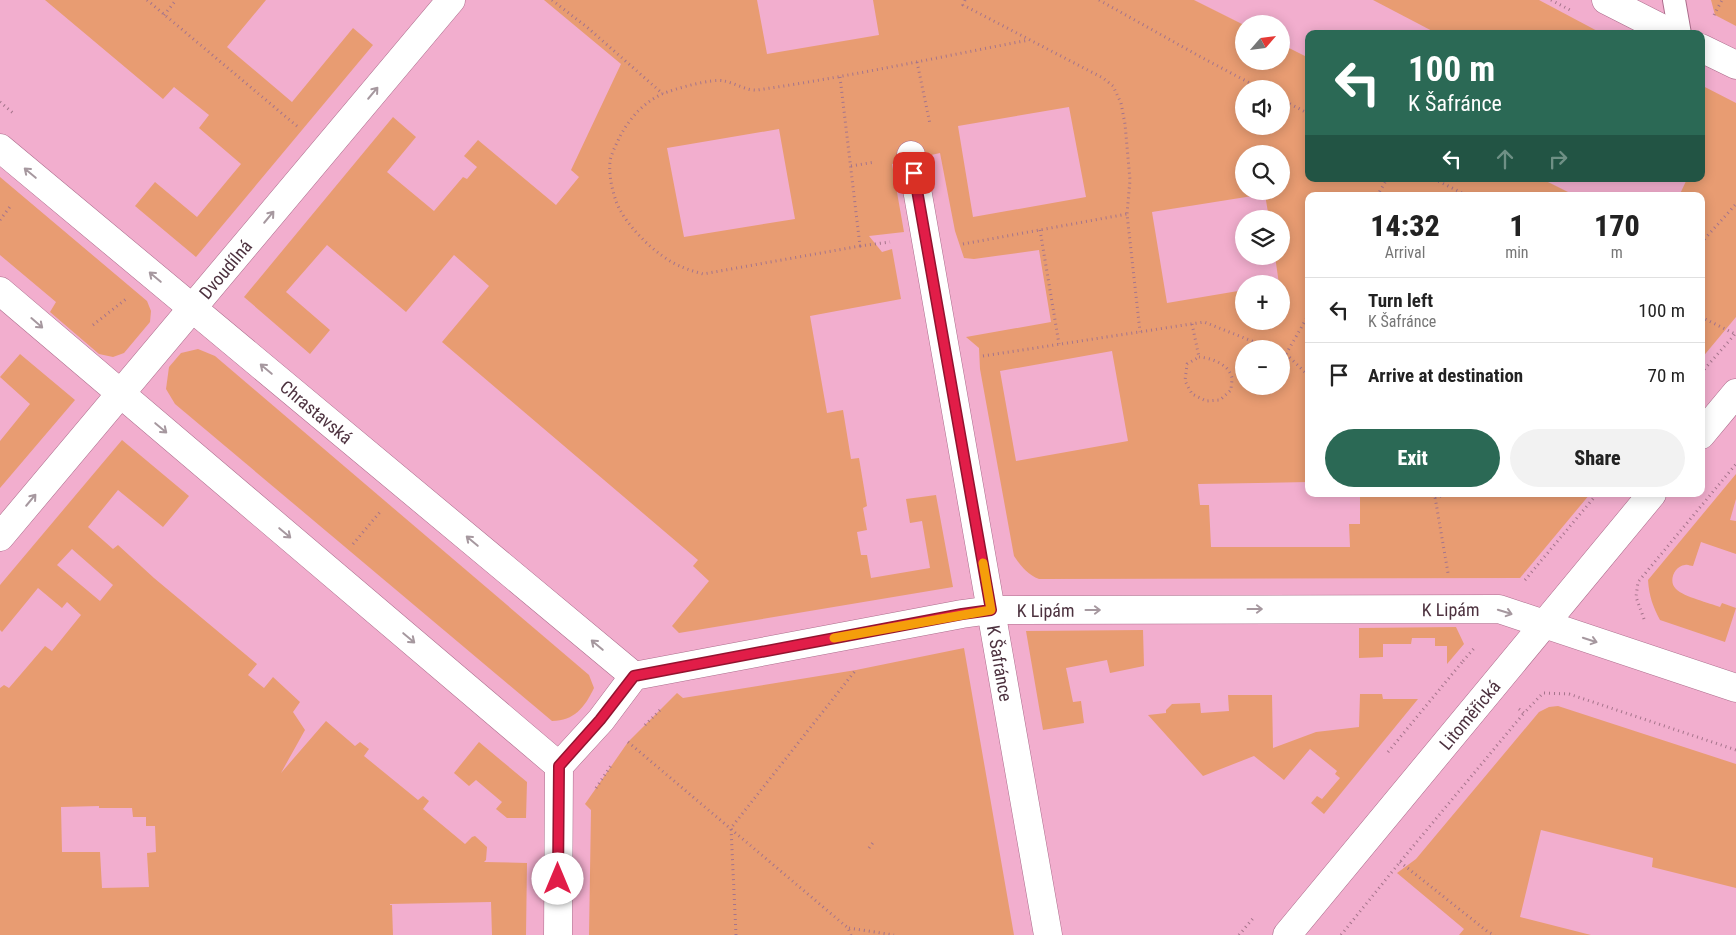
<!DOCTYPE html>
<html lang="en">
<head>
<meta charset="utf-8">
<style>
	:root { --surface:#fff; --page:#f2f2f2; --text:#222; --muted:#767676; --line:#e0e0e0; --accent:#2b6955 }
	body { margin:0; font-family:"Roboto Condensed",sans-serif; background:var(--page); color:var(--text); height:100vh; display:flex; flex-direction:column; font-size:19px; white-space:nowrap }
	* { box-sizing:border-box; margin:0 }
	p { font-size:16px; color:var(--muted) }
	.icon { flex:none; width:28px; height:28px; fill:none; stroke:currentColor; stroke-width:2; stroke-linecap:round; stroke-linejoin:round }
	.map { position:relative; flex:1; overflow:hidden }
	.panel { position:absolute; left:1305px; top:192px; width:400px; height:305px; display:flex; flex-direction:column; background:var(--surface); border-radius:10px; box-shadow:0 2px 12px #0003 }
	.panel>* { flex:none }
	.hud { position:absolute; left:1305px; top:30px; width:400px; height:152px; border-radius:10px; box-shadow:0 2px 12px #0003; background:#2b6955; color:#fff; overflow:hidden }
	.needle { width:32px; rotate:62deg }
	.tools { position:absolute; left:1235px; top:15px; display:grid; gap:10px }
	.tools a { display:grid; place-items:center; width:55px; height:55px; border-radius:50%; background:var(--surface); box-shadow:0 2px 12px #0003; font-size:25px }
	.pin { position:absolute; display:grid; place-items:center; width:42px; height:42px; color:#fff; margin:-21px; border-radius:10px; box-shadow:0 2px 8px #0006 }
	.me { position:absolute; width:55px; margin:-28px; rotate:0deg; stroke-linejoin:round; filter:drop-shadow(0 0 4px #0008) }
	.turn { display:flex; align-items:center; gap:18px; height:105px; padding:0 20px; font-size:22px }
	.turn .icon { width:65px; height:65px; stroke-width:2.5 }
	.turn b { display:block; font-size:35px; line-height:42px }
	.lanes { display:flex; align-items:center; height:48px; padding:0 20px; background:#0003; justify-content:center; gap:25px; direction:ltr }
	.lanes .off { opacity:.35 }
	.eta { display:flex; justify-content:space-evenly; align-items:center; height:85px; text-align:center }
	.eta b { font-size:30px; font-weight:800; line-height:35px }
	.button { display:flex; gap:10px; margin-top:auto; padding:10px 20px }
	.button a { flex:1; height:58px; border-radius:30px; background:var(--accent); color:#fff; font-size:20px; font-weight:800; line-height:58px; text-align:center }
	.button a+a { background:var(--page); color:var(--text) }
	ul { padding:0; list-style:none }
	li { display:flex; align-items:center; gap:15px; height:65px; padding:0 20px; border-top:1px solid var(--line) }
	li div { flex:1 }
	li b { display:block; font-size:19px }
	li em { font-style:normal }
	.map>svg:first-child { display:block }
	.green { fill:#e89c72; fill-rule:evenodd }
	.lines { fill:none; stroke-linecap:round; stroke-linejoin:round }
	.lane-casing { stroke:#ab6c8b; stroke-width:24 }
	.street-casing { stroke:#ab6c8b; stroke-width:29 }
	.secondary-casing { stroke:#ab6c8b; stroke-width:29 }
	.path { stroke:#a5748b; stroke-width:3; stroke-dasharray:1 4; stroke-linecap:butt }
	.lane { stroke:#fff; stroke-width:22 }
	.street { stroke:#fff; stroke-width:28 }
	.secondary { stroke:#fff; stroke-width:28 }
	.oneway { stroke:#a6989f }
	.route-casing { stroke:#92132f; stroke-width:12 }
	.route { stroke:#e11d48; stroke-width:9 }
	.slow { stroke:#f59e0b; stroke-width:9 }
	.labels { text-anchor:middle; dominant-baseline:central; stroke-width:5; stroke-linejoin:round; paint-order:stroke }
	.street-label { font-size:18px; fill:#4d323f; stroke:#f8c0da }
</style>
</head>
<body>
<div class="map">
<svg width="1736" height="935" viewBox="0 0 1736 935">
	<rect width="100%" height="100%" fill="#f2aece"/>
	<g class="green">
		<polygon points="45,0 266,0 227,47 292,102 353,28 373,45 196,257 135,206 155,182 197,217 241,164 199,128 209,115 174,87 163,99"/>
		<path d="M544 0H757L767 54 879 35 873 0H1194L1244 25V61H1281V44L1309 58V179H1542L1576 196H1309V482L1198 484 1200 505H1209L1211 547H1350L1349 524H1360V494H1590L1520 578 1039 579C1028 575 1020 565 1014 556L980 369 979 348 966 337 1051 322 1039 250 974 259 964 258 955 231 940 153 892 164 904 232 869 236 882 252 892 249 901 299 810 316 827 413 843 410 851 459 859 458 867 506 863 508 867 530 857 532 861 555H867L871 578 930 568 922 521 910 523 906 499 936 495 953 587 679 633 672 626 709 581 693 566 698 560 442 342 489 286 454 255 406 312 327 245 286 292 330 330 310 354 244 297 393 117 416 137 387 172 434 211 463 177 467 179 477 167 464 156 478 140 556 205 579 177 571 170 621 64ZM1244 89H1281V126H1244ZM1069 107 1086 197 973 217 958 126ZM779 129 795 219 684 237 667 148ZM1244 154H1281V191H1244ZM1265 194 1269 219H1281V256H1275L1279 284H1281V321H1244V290L1167 303 1152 212ZM1244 349H1281V386H1244ZM1112 351 1128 441 1016 461 1000 371Z"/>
		<polygon points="1373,0 1539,0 1603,34 1438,34"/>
		<polygon points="1711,0 1736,0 1736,26 1715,15"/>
		<polygon points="1701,85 1736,103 1736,317 1701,359 1701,196 1679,196 1687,179 1701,179"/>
		<polygon points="0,177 147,301 151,311 150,322 124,353 113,357 99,354 50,312 56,302 0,255"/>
		<path d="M198 349 215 356 589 675 594 688C585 707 574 721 552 721L175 404 166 389 169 367 181 353Z"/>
		<polygon points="20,354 75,400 0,488 0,441 30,404 0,377"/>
		<path d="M122 440 189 496 163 527 118 490 88 527 113 549 118 545 154 578 257 664 248 675 264 688 273 677 300 702 293 712 305 730 281 773 326 721 355 746 360 742 369 749 364 756 418 800 423 796 429 801 423 809 465 844 472 837 475 836 487 847 486 860 484 862 527 863 526 935H492L491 902 390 904V905H392L393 935H0V688L4 685 9 688 45 646 52 651 81 615 67 602 62 608 38 588 2 632 0 630V585ZM72 549 113 585 100 601 57 565ZM99 806V808H132L133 817H146V826H155L156 852 147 853 149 887 102 888 100 852H62L61 807Z"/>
		<path d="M1736 474V499L1730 520 1736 521V554L1701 542 1693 566C1690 566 1688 564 1685 565 1674 566 1668 582 1676 589 1684 597 1710 603 1720 607L1722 603 1736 608 1725 642 1660 620C1653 607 1649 596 1648 580Z"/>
		<polygon points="1456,627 1464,644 1447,664 1447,646 1435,646 1435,638 1412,638 1411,644 1383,644 1383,657 1359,658 1359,628"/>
		<polygon points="1143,630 1144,666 1110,673 1107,660 1066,668 1073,702 1081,701 1084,723 1043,730 1026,631"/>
		<polygon points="964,648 1014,935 589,935 591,810 585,804 628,742 677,693 683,698 856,670"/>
		<polygon points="1360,694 1382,694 1383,699 1418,699 1324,814 1311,803 1317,796 1322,799 1340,778 1335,774 1337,771 1310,749 1284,780 1254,756 1203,776 1148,715 1166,713 1166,710 1172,704 1200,703 1201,713 1229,711 1228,695 1272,695 1273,748 1316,732 1359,727"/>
		<polygon points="1558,706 1736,764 1736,888 1652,867 1653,858 1541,830 1520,917 1591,935 1459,935 1464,929 1397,873 1416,859 1539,712 1549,707"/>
		<polygon points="479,742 527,782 526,818 507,818 496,809 502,802 476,780 469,786 454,773"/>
	</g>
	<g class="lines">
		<g class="lane-casing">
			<polyline id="lane" points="1674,0 1680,34"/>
		</g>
		<g class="street-casing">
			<g id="street">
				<polyline points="1606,0 1673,34"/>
				<polyline points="1701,48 1736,65"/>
				<path id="s1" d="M0 148 634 676"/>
				<path id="s2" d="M911 155 1048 935"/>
				<polyline points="0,291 559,766"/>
				<path id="s3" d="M0 537 451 0"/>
				<path id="s4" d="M558 935 559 766 601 720 634 676 962 614 991 610 1499 609 1736 688"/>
			</g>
		</g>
		<g class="secondary-casing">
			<g id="secondary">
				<polyline points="1701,435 1736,393"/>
				<path id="s5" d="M1287 935 1652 494"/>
			</g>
		</g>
		<g class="path">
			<polyline points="147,0 298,127"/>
			<polyline points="552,0 588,28 663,94"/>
			<polyline points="965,0 963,5 1103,78 1113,86 1121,103 1125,124 1130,180 1127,214 1140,332"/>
			<polyline points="1099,0 1199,56 1261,89"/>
			<polyline points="1551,0 1572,11"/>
			<polyline points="164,15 176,0"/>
			<polyline points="1714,15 1722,0"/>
			<polyline points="917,62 930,124"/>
			<path d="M840 77 860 246 703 274C696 272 689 270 682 267 658 258 622 223 615 198 611 185 609 174 610 161 611 156 613 151 615 147 625 124 639 105 662 94 674 89 712 78 724 81 735 83 747 91 757 90 848 77 939 57 1029 40"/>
			<polyline points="1281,99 1309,114"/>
			<polyline points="0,102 13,113"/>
			<polyline points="851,166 875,162"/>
			<polyline points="1434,179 1468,196"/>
			<polyline points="1377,196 1387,179"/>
			<polyline points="0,220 12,204"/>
			<polyline points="1040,230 1059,344"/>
			<polyline points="1701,243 1736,204"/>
			<polyline points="963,244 1127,214"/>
			<polyline points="860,246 890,242"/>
			<polyline points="1701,317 1735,334"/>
			<polyline points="1192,324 1199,357"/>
			<polyline points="93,325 126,299"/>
			<polyline points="1281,353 1286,354 1309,376"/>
			<polyline points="1286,354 1309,314"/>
			<polyline points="983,356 1204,322 1272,349"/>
			<path d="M1199 357C1211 358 1229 364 1232 378 1232 382 1231 387 1231 390L1220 400 1206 401 1192 394 1185 381 1187 364Z"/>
			<polyline points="1701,373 1736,333"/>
			<polyline points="1432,494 1435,497 1448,573"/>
			<polyline points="1435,497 1456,494"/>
			<polyline points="353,544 380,512"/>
			<polyline points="1525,580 1597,494"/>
			<polyline points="1644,619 1636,597 1638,582 1736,464"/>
			<polyline points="1463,661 1476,646"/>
			<polyline points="1519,709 1524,713 1543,693 1569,694 1736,750"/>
			<polyline points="645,725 662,708"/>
			<polyline points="628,742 848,928 851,935"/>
			<polyline points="1388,752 1463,661"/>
			<polyline points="596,788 612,764"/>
			<polyline points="869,848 875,840"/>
			<polyline points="1400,862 1488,932 1495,935"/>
			<polyline points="849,928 894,935"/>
			<polyline points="736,935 731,828 855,671"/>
			<polyline points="1239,935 1255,916"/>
			<polyline points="1341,935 1400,862 1524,713"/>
		</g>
		<use href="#lane" class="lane"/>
		<use href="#street" class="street"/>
		<use href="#secondary" class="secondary"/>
	</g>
	<defs><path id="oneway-shaft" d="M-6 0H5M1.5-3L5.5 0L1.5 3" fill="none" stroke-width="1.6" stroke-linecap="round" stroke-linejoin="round" transform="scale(1.25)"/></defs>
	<g class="oneway">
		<use href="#oneway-shaft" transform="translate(373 93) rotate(-50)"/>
		<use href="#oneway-shaft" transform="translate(30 173) rotate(-140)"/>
		<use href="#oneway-shaft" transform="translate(269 217) rotate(-50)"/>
		<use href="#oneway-shaft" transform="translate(155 277) rotate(-140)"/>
		<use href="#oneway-shaft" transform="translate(37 323) rotate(41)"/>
		<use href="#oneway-shaft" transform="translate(266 369) rotate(-140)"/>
		<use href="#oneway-shaft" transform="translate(161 428) rotate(40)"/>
		<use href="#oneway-shaft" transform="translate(31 500) rotate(-50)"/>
		<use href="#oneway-shaft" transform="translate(285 533) rotate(40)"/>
		<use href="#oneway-shaft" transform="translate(472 541) rotate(-140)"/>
		<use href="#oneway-shaft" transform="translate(1255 609)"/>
		<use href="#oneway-shaft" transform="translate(1093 610)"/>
		<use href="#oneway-shaft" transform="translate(1505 612) rotate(17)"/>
		<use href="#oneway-shaft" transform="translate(409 638) rotate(40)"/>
		<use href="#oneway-shaft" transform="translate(1590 640) rotate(18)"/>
		<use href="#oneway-shaft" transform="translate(597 645) rotate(-140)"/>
	</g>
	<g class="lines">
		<g class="route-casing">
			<polyline id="route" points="558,879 559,766 600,720 634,676 962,614 991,610 914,173"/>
		</g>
		<use href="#route" class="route"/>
		<polyline class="slow" points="834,638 991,610 983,563"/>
	</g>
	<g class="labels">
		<g class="street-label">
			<text stroke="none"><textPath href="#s3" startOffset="350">Dvoudílná</textPath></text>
			<text stroke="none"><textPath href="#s1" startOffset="412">Chrastavská</textPath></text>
			<text stroke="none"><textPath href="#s4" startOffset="1109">K Lipám</textPath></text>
			<text stroke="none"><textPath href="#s4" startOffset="704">K Lipám</textPath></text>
			<text stroke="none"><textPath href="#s2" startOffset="516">K Šafránce</textPath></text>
			<text stroke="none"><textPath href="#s5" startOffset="286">Litoměřická</textPath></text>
		</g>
	</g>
</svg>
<div class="tools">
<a><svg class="needle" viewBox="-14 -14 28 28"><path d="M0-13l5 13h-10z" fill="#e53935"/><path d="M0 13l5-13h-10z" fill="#767676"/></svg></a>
<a><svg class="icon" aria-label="sound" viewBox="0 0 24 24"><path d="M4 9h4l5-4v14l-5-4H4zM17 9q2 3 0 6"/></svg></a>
<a><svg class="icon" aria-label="search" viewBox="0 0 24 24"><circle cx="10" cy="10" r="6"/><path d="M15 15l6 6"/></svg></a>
<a><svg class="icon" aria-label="layers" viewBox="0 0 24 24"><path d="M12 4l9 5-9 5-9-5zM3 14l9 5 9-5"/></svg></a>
<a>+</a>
<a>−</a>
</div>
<div class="pin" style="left:914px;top:173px;background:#d93025"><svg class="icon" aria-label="arrive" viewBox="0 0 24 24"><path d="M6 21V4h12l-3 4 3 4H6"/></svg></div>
<svg class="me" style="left:558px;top:879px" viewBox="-20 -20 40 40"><circle r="19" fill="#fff"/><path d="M0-13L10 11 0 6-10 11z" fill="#e11d48"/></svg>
<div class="hud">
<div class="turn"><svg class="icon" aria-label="left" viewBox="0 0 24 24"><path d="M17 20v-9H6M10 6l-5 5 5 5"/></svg><div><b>100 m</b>K Šafránce</div></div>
<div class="lanes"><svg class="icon" aria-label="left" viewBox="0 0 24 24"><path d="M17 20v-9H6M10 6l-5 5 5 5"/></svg><svg class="icon off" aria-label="ahead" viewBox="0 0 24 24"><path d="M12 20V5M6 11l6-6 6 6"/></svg><svg class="icon off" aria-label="right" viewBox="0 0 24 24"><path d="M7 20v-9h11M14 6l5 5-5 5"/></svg></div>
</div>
<section class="panel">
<div class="eta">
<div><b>14:32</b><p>Arrival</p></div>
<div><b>1</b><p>min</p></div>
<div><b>170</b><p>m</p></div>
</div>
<ul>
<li><svg class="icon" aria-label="left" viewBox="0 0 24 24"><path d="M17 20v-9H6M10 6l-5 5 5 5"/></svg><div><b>Turn left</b><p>K Šafránce</p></div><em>100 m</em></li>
<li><svg class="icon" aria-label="arrive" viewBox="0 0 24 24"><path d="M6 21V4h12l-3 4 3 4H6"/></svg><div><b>Arrive at destination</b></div><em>70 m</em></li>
</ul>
<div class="button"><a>Exit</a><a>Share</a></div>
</section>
</div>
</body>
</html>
